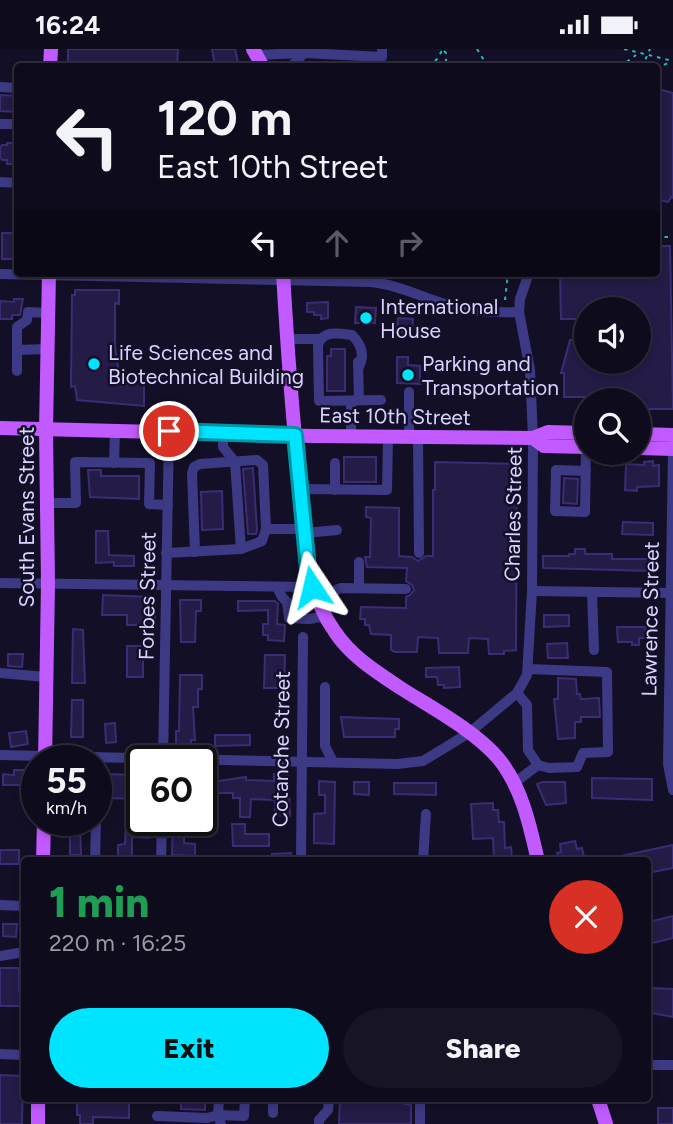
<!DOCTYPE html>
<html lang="en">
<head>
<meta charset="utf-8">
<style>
	:root { --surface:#0e0b1c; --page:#171425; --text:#f1f3f6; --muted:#9b9ba3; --line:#2e2b3b; --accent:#00e5ff }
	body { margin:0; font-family:Figtree,sans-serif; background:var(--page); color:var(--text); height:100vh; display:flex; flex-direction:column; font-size:26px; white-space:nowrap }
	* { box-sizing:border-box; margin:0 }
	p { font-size:23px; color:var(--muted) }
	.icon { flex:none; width:38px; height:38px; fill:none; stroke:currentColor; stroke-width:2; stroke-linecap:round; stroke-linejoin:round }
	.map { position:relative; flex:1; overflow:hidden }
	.sheet { position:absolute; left:21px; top:808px; width:630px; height:245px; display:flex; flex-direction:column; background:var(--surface); border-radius:7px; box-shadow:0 4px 10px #0003,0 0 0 2px var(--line) }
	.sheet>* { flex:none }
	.top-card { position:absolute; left:14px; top:14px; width:646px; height:214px; border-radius:7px; box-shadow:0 4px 10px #0003,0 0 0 2px var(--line); background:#0e0b1c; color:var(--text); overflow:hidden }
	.fabs { position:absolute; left:574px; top:248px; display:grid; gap:14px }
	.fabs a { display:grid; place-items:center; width:77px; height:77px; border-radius:50%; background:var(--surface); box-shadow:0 4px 10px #0003,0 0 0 2px var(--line); font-size:35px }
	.speed { position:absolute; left:21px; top:696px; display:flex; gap:14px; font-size:35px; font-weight:700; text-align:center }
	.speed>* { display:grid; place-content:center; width:91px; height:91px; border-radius:50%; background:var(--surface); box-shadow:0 4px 10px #0003,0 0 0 2px var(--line); line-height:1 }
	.speed small { font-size:18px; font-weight:400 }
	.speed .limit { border:4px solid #111; border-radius:10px; background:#fff; color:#111 }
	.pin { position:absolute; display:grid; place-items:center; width:60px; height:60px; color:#fff; margin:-30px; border:4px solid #fff; border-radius:50%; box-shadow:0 2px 7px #0007 }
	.me { position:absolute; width:77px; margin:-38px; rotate:350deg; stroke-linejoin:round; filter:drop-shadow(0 0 5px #0008) }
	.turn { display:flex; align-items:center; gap:24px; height:147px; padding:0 28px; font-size:32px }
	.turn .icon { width:91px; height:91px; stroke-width:2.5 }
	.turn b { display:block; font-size:49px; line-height:60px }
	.lanes { display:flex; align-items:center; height:66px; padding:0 28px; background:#0003; justify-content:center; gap:35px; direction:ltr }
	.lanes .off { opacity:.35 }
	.round { display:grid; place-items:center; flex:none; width:74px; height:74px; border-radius:37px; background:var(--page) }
	.overview { display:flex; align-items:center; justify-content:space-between; height:119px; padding:0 28px }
	h1 { font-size:42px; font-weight:800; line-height:52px; color:#1e9e55 }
	.primary-button { display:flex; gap:14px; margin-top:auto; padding:14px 28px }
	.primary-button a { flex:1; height:80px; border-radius:42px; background:var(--accent); color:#111; font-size:28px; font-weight:800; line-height:80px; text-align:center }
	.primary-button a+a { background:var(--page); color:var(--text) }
	.status { display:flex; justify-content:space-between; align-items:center; height:49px; padding:0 35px; background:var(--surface); direction:ltr }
	.status svg { height:19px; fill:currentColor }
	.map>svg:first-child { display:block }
	.building { fill:#241b47; stroke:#3b2d73; stroke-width:2 }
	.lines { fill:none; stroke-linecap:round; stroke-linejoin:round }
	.path { stroke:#2fb8b0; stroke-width:2; stroke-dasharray:3.5 5; stroke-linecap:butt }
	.minor { stroke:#3d3a85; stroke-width:10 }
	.major { stroke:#c25bff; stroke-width:14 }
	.route-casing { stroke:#0095a6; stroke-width:18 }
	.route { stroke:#00e5ff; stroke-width:12 }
	.poi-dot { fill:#00e5ff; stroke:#130f26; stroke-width:2.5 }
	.labels { text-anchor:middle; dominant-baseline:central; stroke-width:5; stroke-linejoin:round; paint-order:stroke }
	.poi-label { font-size:21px; fill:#d9d4ff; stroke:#130f26; text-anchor:start }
	.street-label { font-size:21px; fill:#d9d4ff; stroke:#130f26 }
</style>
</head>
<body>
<div class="status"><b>16:24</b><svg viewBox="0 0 49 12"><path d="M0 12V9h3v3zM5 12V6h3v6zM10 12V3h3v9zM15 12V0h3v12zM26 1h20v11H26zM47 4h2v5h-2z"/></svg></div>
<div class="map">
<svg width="673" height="1075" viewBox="0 0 673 1075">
	<rect width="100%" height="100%" fill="#130f26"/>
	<g class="building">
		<polygon points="68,0 178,0 177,18 68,18"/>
		<polygon points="212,0 235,0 239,18 215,18"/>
		<polygon points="662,41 673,44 673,149 671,148 668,153 656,150 656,43 661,44"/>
		<polygon points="0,46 18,47 18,63 0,62"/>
		<polygon points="7,94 18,94 18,115 7,115 7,111 2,111 0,108 0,99 2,96 7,96"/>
		<rect x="2" y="184" width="13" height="26"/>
		<polygon points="656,197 670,197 673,360 639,360 639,352 603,352 603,348 564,348 564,324 561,324 570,291 586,291 586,313 639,313 639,261 586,261 586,270 561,270 560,224 656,224"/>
		<polygon points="75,241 119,241 119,255 115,254 115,298 121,337 144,333 144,357 77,351 75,337 71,338 72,246 75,246"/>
		<polygon points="14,250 23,250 20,266 12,266 12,270 0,270 0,252 14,253"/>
		<polygon points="328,253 328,269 321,270 321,266 314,266 314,263 307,263 307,254"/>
		<polygon points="356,258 376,259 375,274 355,274"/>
		<polygon points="398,269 413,270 412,283 397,283"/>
		<polygon points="331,300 345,300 345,342 327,342 327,307 331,307"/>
		<polygon points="397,308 408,308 408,316 420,317 420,335 397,334"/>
		<rect x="344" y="408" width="32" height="25"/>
		<polygon points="653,412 653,417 659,416 659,437 637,438 637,442 625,441 626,415 644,416 644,413"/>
		<polygon points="435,413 517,415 516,601 504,602 504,605 489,605 488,590 469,589 468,604 439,604 438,589 418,588 417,603 395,603 391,601 391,586 371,585 369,576 365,576 365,570 360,570 361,558 406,559 406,548 410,546 414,541 412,536 406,532 407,519 367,518 365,508 370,508 371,469 366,468 366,458 399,459 399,507 412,508 418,512 426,507 433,507 433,441 435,441"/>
		<polygon points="253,419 257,481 256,485 248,485 243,420"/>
		<polygon points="88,421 101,421 101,427 139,427 139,450 90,448"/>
		<polygon points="564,429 578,430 577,455 563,454"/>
		<polygon points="222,442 223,480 202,481 201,443"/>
		<polygon points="623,473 653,474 653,486 622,485"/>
		<polygon points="96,482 108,482 109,506 134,507 134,517 114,517 114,513 96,514"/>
		<polygon points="575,500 585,500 585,505 612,505 612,510 653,510 653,522 543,519 543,507 569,507 569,505 575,505"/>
		<polygon points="103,546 149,548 149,551 155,551 155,576 127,576 127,566 102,566"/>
		<polygon points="180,551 201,551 201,562 196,562 195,593 181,593"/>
		<polygon points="238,552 275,552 278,555 277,575 285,576 284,592 268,591 268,586 263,586 263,575 268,575 268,561 238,562"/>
		<polygon points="544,566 569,566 569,577 544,578"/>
		<polygon points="617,578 645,578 646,589 639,589 639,596 632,596 632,593 618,593"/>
		<polygon points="73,580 83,581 85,634 72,634"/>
		<polygon points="567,594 568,609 548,609 547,595"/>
		<polygon points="127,597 146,597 146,610 143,611 143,628 127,628"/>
		<polygon points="8,605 23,605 22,618 8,617"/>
		<polygon points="265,606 285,606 284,639 264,639"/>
		<polygon points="459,618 460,638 444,639 444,636 438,636 437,628 426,628 426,619"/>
		<polygon points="180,626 202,626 202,640 198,640 198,658 193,658 195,691 191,691 191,696 176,696 176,682 179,682"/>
		<polygon points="558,629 576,630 577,645 580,645 581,650 599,649 600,668 581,668 581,673 575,673 575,689 558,690 554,650 558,650"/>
		<polygon points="72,651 83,651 83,688 71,688"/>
		<polygon points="341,668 399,670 399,680 395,680 395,688 344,688"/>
		<polygon points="115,674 116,693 106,694 105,675"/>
		<polygon points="26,682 28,695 11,698 9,684"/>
		<polygon points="215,686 250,686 250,696 215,697"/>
		<polygon points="14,721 26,721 26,736 3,736 3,725 14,726"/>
		<polygon points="288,724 290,767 275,766 275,751 251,750 250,768 240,768 240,749 233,749 233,744 218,744 218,732 246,728 246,731 274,732 274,725"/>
		<polygon points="105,725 134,726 134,729 142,729 142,750 104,749"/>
		<polygon points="592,729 652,730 652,751 592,749"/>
		<polygon points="319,732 335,733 334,795 314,794 314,765 325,764 325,746 319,746"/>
		<polygon points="354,733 369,733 369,746 354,745"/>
		<polygon points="543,733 565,733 566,754 546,756 537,735"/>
		<polygon points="394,734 436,734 436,746 394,745"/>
		<polygon points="493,754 493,761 498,761 499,773 504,773 505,799 511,798 512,810 494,811 493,789 473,790 471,755"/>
		<polygon points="70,772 80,772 81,806 70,806"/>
		<polygon points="138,772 150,772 149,789 132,788 132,807 118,808 118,796 125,795 126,775 138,775"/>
		<polygon points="173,772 192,772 192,780 184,780 184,794 195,795 195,807 172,806"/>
		<polygon points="232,775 245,775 245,785 269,785 269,797 233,797"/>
		<polygon points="575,792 577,800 582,799 585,812 559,812 557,804 561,803 560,795"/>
		<polygon points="673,796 673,819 648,824 648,812 611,812 611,809"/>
		<rect x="0" y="801" width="19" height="14"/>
		<polygon points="291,804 292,812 272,812 272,805"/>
		<polygon points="673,867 673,889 648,895 648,873"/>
		<polygon points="3,875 17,875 16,888 3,887"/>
		<polygon points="0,919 19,919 19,942 24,942 24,957 0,957"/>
		<polygon points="651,939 673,940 673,968 651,964"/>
		<polygon points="0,1026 23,1027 22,1075 0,1075"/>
		<polygon points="77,1050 129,1050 129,1069 93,1068 93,1075 80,1075 80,1066 77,1066"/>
		<polygon points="181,1050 205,1050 205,1061 181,1060"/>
		<polygon points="340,1051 405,1051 405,1055 411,1056 411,1075 339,1075"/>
		<rect x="658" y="1059" width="15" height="16"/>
	</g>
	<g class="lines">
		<g class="path">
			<polyline points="477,0 488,18"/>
			<polyline points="624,0 673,12"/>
			<polyline points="444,2 446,4 446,18"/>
			<polyline points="429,18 437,10 443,0"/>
			<polyline points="620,18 636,6"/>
			<polyline points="642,18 650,0"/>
			<polyline points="656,19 671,13"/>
			<polyline points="656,188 673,188"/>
			<polyline points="505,251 508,224"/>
		</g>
		<g class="minor">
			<polyline points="255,6 304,4 382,8 382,0"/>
			<polyline points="291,18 304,4"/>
			<polyline points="0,38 18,39"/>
			<polyline points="0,75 18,75"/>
			<polyline points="0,133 18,134"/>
			<path d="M0 225 371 233C400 236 425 250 452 257 475 263 496 264 519 263"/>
			<polyline points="287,290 320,290"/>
			<polyline points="17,301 47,300"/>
			<polyline points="358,313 359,351"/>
			<path d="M359 318C365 306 361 295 352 286 338 284 323 281 318 296L319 352 381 351"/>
			<polyline points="17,322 17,278 27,271 28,263 48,264"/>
			<polyline points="351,352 351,388"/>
			<polyline points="223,384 223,398 235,413 241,500"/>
			<polyline points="409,389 409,343"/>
			<polyline points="418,389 419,504"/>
			<polyline points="673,400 668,715 673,741"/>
			<polyline points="114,414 115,382"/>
			<polyline points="335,414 335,441"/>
			<polyline points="586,422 556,421 555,462 585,463 586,398"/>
			<polyline points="300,440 387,441 388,389"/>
			<polyline points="47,454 76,454 75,413 150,414 149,455 168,456"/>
			<polyline points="305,484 337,481"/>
			<polyline points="195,503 192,424 194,418 200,415 257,411 263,416 266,480"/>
			<polyline points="166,504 241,500 262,492 266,480 304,480"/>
			<polyline points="0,534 312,538"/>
			<polyline points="277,538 282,548 287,553 289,569 309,570 325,567"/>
			<polyline points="359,539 359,513"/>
			<polyline points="532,542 673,544"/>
			<polyline points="592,543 594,601"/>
			<polyline points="316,549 341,539 406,540"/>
			<polyline points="0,624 46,628"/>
			<polyline points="325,638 325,697 333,713"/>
			<polyline points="517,644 527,656 528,701 538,716 549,719 577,718 583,704 608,703 607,623 528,620"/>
			<polyline points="0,706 397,715 423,712 469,684 517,644 527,626 532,542 533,389 530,321 519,263 520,250 529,224"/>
			<polyline points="163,712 169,382"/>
			<polyline points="513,735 538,716"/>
			<polyline points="96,754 97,708"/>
			<polyline points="95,812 96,772"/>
			<polyline points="161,812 162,772"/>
			<polyline points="301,812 303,588"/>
			<polyline points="423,812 426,765"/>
			<polyline points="0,856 24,857"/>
			<polyline points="0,907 24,903"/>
			<polyline points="0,1005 24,1006"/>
			<polyline points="648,1016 673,1016"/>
			<polyline points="219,1050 218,1066 244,1067 245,1050"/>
			<polyline points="273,1064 273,1050"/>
			<polyline points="157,1067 207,1069 218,1066 221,1075"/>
			<polyline points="319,1075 319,1071 328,1061 329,1050"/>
			<polyline points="420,1075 420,1050"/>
		</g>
		<g class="major">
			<polyline points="253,0 263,18"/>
			<polyline points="50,18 51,0"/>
			<path d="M283 224C287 293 292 362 299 430 305 483 303 538 335 583 351 607 375 622 399 638 430 658 474 681 498 709 522 738 530 777 538 812"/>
			<polyline points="0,379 313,387 533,389 548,383 586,384"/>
			<polyline points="639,385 673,386"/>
			<polyline points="533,389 544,397 586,398"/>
			<polyline points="639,399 673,400"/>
			<polyline points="45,712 48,535 46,381 49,224"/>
			<polyline points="43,812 44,772"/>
			<polyline points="598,1050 606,1075"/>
			<polyline points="38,1075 38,1050"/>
		</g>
	</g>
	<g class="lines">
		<g class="route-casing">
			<polyline id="route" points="169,382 295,386 308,520 312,538"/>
		</g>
		<use href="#route" class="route"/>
	</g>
	<g class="poi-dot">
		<circle cx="366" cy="269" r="7"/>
		<circle cx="94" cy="315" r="7"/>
		<circle cx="408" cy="326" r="7"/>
	</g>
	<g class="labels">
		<g class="poi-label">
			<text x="380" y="257">International<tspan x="380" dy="24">House</tspan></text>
			<text x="108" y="303">Life Sciences and<tspan x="108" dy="24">Biotechnical Building</tspan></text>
			<text x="422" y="314">Parking and<tspan x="422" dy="24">Transportation</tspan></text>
		</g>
		<g class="street-label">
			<text transform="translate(395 367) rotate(1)">East 10th Street</text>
			<text transform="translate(513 465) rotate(-89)">Charles Street</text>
			<text transform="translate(26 468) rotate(-90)">South Evans Street</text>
			<text transform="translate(147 547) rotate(-89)">Forbes Street</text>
			<text transform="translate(650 570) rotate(-89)">Lawrence Street</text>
			<text transform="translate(281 700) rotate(-89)">Cotanche Street</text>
		</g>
	</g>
</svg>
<div class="fabs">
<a><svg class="icon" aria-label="sound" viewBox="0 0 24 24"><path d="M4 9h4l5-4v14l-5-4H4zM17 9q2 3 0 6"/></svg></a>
<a><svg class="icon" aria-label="search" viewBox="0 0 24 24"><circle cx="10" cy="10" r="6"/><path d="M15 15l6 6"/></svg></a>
</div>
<div class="speed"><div>55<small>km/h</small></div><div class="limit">60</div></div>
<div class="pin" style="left:169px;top:382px;background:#d93025"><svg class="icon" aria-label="arrive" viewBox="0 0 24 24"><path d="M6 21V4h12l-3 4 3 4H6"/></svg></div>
<svg class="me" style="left:312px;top:538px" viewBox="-20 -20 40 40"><path d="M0-17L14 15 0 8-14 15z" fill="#00e5ff" stroke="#fff" stroke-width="4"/></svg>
<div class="top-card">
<div class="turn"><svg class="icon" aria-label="left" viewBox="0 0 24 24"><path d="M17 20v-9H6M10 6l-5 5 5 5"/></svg><div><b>120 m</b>East 10th Street</div></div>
<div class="lanes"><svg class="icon" aria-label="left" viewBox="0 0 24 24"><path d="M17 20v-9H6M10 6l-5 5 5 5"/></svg><svg class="icon off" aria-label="ahead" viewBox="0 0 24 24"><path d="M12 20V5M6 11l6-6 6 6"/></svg><svg class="icon off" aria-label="right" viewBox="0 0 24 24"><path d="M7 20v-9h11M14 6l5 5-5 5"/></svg></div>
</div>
<section class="sheet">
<div class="overview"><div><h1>1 min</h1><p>220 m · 16:25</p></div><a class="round" style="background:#d93025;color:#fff"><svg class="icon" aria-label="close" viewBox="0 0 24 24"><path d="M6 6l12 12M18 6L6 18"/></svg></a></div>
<div class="primary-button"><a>Exit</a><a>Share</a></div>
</section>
</div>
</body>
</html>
